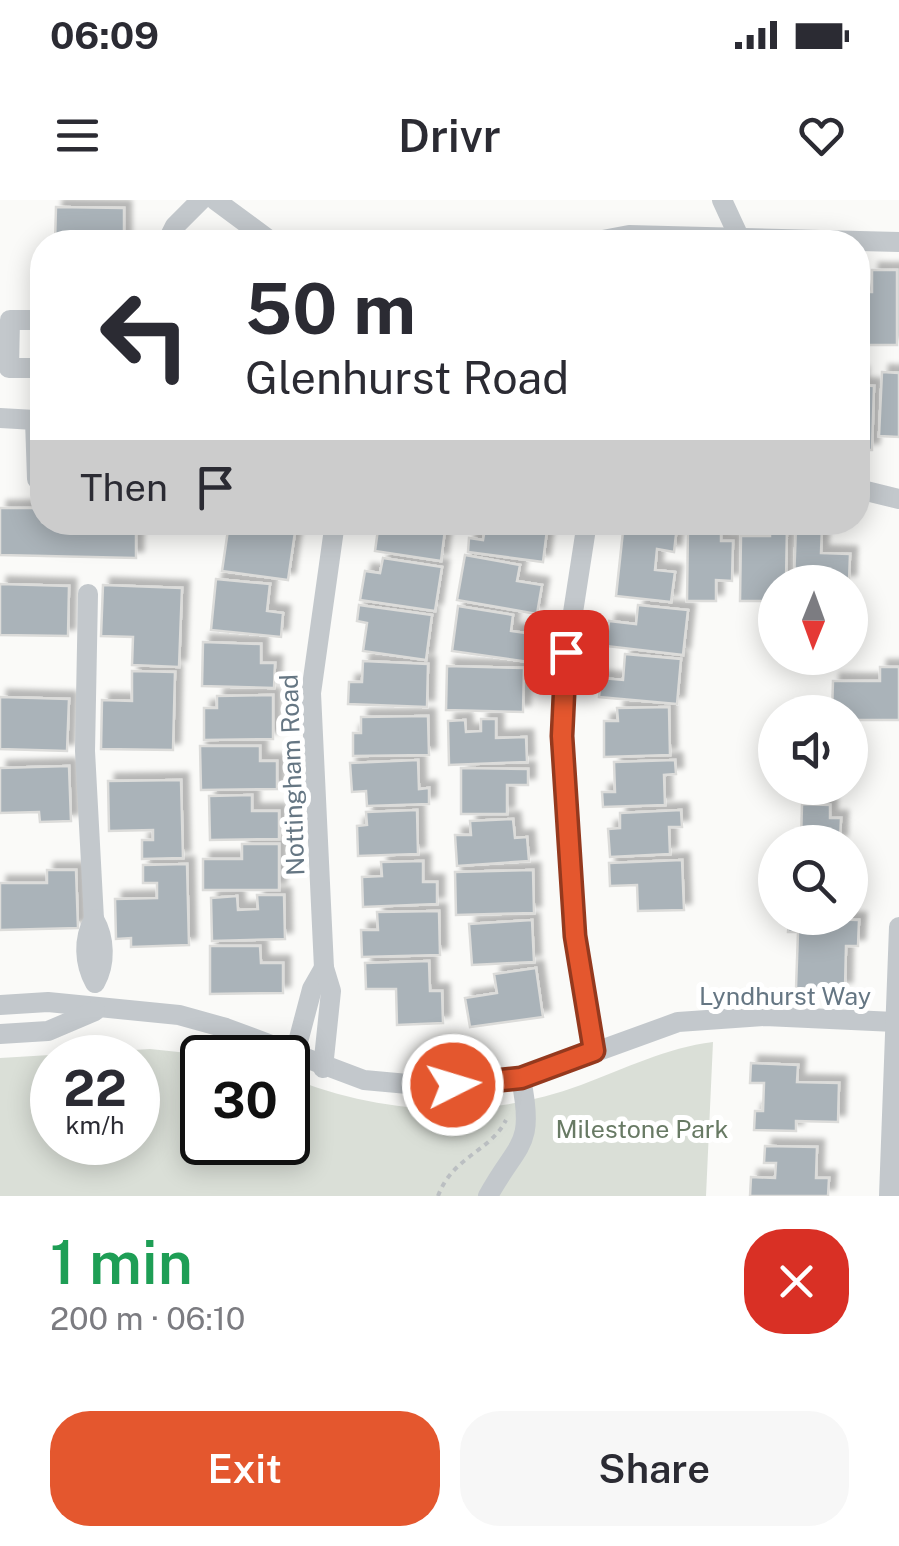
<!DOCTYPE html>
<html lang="en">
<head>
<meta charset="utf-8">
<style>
	:root { --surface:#fff; --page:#f7f7f7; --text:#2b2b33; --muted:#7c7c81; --accent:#e4572e }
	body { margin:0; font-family:"Public Sans",sans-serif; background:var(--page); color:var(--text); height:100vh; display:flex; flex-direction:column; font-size:38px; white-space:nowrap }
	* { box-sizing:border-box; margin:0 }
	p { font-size:32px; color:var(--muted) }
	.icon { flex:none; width:55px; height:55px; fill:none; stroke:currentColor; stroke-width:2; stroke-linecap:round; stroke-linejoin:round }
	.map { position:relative; height:996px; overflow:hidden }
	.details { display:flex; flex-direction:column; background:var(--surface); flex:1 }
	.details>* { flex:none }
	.hud { position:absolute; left:30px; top:30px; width:840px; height:305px; border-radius:40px; box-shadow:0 5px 25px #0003; background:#fff; color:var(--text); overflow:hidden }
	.needle { width:65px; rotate:181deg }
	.fabs { position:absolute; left:758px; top:365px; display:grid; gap:20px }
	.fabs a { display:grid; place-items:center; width:110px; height:110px; border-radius:50%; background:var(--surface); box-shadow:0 5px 25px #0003; font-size:50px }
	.speed { position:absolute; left:30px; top:835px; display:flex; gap:20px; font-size:50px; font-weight:700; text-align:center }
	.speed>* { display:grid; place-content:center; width:130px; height:130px; border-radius:50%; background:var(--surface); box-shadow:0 5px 25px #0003; line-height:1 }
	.speed small { font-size:25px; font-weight:400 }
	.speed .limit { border:5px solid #111; border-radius:15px; background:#fff; color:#111 }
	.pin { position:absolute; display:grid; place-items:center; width:85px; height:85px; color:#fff; margin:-42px; border-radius:20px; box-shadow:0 5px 15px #0006 }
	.me { position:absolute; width:110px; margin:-55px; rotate:85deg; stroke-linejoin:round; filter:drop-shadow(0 0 8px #0008) }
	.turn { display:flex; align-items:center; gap:35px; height:210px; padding:0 50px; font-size:45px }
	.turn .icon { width:130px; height:130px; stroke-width:2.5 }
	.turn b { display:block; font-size:70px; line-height:85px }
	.then { display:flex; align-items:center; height:95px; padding:0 50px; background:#0003; gap:20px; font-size:38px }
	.round { display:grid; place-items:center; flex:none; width:105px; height:105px; border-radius:40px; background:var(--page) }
	.overview { display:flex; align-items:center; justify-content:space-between; height:170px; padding:0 50px }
	h1 { font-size:60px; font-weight:600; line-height:75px; color:#1e9e55 }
	.primary-button { display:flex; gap:20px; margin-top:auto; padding:20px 50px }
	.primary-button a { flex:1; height:115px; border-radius:40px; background:var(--accent); color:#fff; font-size:40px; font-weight:600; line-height:115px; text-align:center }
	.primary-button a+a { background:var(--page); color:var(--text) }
	.status { display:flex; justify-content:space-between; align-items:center; height:70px; padding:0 50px; background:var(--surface); direction:ltr }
	.status svg { height:28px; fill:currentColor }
	header { display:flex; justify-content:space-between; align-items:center; height:130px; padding:0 50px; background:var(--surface); font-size:45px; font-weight:600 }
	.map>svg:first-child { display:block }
	.green { fill:#dadfd7; fill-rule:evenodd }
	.building { fill:#aab3b9; stroke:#dcdcda; stroke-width:2.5; filter:url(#shadow) }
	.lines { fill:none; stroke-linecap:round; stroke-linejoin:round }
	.path { stroke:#bbbfc2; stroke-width:4; stroke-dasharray:5 5; stroke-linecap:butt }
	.minor { stroke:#c3c8cc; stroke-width:20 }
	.route-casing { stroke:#94391e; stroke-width:25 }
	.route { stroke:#e4572e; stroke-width:18 }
	.labels { text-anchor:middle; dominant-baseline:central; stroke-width:10; stroke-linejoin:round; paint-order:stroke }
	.street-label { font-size:25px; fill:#657683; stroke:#fff }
	.park-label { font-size:25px; fill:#687a64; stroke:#fff }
</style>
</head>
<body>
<div class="status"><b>06:09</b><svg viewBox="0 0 49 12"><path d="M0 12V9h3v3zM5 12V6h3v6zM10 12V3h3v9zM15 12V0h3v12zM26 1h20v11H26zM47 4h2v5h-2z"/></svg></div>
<header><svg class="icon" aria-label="menu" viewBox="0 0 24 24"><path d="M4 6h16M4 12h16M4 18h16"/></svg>Drivr<svg class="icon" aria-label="heart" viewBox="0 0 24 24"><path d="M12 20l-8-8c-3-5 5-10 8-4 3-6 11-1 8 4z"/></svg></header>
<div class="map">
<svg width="899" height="996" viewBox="0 0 899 996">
	<defs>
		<filter id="shadow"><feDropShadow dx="7" dy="-7" stdDeviation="2.5" flood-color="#0004"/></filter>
	</defs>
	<rect width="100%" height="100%" fill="#fafaf8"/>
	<path class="green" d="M713 842 706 996H0V858L150 849 226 857 202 858V942H288V877C383 915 484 921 581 885 626 868 666 848 713 842ZM52 858H138V942H52Z"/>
	<g class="building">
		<polygon points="56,7 124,8 124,42 55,42"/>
		<polygon points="872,70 897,70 897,145 858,145 858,92 872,92"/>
		<polygon points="882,172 899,173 899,237 879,236"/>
		<polygon points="858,174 861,174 861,185 874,186 872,250 858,250"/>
		<polygon points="0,308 42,308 42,322 136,322 136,358 0,355"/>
		<polygon points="379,322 446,322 441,361 375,351"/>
		<polygon points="486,322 548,322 543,362 468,352 469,338 483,340"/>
		<polygon points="624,322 677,326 674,352 657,349 655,370 675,372 671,402 616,396"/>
		<polygon points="229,323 295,332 288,380 222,371"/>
		<polygon points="770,325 787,325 786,382 775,382 775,401 740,401 741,336 770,336"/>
		<polygon points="796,326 822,327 821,353 850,354 849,382 794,382"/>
		<polygon points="688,327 721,328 721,341 733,341 732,381 716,380 716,401 687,401"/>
		<polygon points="465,355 520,365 517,381 542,385 537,414 457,400"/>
		<polygon points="383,358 442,367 435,411 360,400 365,371 380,373"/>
		<polygon points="216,379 270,384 267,411 283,413 281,437 211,430"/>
		<polygon points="0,384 69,386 68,436 0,435"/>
		<polygon points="103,385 182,388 179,467 132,465 133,437 101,436"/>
		<polygon points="359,405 432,415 426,460 363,451 367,423 357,421"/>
		<polygon points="638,405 688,410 683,455 606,446 609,421 636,424"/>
		<polygon points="458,406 513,415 511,431 533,434 529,462 452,451"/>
		<polygon points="203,442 261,444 261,463 275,463 274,488 202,486"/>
		<polygon points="625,454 681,459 677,504 599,497 601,478 623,480"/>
		<polygon points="363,461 428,464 427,507 348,504 349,482 362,482"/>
		<polygon points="447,466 524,468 523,512 446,510"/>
		<polygon points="880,467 899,467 899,520 850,520 850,512 832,512 833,481 880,481"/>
		<polygon points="132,471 175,472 173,550 101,549 102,500 132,501"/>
		<polygon points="273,495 273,539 204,540 204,508 217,508 217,496"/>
		<polygon points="0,497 69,499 67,551 0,549"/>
		<polygon points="669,507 670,555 604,557 604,521 618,521 617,508"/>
		<polygon points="428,516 429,555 353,556 353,533 361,533 361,517"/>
		<polygon points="481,519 496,519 496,538 526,537 527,562 449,565 448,521 465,520 466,532 481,531"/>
		<polygon points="200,546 260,546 260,561 277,561 277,589 201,590"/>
		<polygon points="418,560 419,589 429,588 429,604 367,606 366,591 352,592 350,563"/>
		<polygon points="675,560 676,574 664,575 665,605 603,607 602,592 615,592 614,562"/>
		<polygon points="69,566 71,621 40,622 39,612 0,613 0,568"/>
		<polygon points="461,568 528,569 528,585 507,585 507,614 461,614"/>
		<polygon points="181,580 183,658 142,659 142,640 153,640 153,630 109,631 108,581"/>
		<polygon points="252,595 252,611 279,611 279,639 210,640 209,596"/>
		<polygon points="802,604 830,605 830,618 841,618 840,642 801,642"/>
		<polygon points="417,610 418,654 358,656 357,626 367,625 366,612"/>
		<polygon points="681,610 682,627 669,627 670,654 610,657 608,629 620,628 620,613"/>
		<polygon points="513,619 515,638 527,637 529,661 457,666 455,635 471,635 470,621"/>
		<polygon points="242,644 279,644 279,690 203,690 203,659 242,659"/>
		<polygon points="682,660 684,710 638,711 637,685 610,686 609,663"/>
		<polygon points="423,661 423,682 437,682 437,704 363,707 362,677 382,676 381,662"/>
		<polygon points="187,664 189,745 131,747 131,738 116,739 115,699 157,698 157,683 143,683 143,665"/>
		<polygon points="47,670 76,670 78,728 0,730 0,683 47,683"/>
		<polygon points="533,670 534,713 456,715 455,672"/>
		<polygon points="257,695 284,695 285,739 212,741 211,698 237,696 238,710 258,709"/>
		<polygon points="439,711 440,755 362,757 361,730 378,730 377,712"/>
		<polygon points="789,718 859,720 858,746 846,746 845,789 796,788 798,732 788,732"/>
		<polygon points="532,720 534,762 472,765 469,724"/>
		<polygon points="210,746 260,746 261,763 283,763 283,793 210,794"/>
		<polygon points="429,761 430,791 442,791 443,823 397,825 396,789 366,789 365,763"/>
		<polygon points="536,768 543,817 470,827 465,798 497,793 494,774"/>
		<polygon points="751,863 798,865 797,882 839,883 838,922 796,921 796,931 754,930 755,911 763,911 764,883 750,883"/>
		<polygon points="765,946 817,947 816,978 829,978 828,996 750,996 751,977 775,978 776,963 764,963"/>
	</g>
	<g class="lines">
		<path class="path" d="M438 996C453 956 490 952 506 920"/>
		<g class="minor">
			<polyline points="215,0 272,42"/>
			<polyline points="722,0 740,39"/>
			<polyline points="167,42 175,26 201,0"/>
			<polyline points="592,42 629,35 899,42"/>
			<polyline points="42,120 10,120 9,168 42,168"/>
			<polyline points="0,218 35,220 37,279 42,279"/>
			<polyline points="858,289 899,299"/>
			<polyline points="587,322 563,477 562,536 577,760 593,851"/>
			<polyline points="88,394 85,551 94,719"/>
			<path d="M94 719C105 738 106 764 95 783 84 763 83 739 94 719Z"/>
			<polyline points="0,805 48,802 179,815 226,828 364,880 430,886 521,879 678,822 765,816 895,822"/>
			<polyline points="0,834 48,831 95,811"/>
			<polyline points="294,857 312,789 324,768"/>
			<polyline points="323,868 331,791 324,768 311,493 335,322"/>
			<path d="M488 996C518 941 535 948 521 879"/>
			<polyline points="889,996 899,727"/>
		</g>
	</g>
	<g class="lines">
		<g class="route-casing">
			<polyline id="route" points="453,885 521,878 594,851 575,736 562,536 566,452"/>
		</g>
		<use href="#route" class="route"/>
	</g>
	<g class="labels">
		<g class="street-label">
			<text transform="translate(292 575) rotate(-92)">Nottingham Road</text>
			<text x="785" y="796">Lyndhurst Way</text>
		</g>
		<g class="park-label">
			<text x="642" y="929">Milestone Park</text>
		</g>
	</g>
</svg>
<div class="fabs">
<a><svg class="needle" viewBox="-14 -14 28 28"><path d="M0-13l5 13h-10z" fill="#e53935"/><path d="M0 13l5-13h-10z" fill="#7c7c81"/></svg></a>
<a><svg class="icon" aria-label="sound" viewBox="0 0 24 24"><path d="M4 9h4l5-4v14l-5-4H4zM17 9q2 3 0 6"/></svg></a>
<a><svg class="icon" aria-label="search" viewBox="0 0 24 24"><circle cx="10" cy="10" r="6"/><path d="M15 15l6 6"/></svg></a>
</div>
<div class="speed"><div>22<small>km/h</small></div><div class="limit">30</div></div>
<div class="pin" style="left:566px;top:452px;background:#d93025"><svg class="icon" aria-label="arrive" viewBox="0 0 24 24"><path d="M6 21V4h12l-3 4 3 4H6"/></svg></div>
<svg class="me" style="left:453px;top:885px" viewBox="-20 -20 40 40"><circle r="17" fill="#e4572e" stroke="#fff" stroke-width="3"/><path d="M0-11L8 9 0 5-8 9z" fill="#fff"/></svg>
<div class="hud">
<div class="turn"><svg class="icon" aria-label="left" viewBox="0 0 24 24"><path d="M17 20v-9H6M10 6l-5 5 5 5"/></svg><div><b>50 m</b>Glenhurst Road</div></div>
<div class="then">Then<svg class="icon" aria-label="arrive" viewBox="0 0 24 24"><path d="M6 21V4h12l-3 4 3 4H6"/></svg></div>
</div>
</div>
<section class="details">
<div class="overview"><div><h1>1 min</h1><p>200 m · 06:10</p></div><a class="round" style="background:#d93025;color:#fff"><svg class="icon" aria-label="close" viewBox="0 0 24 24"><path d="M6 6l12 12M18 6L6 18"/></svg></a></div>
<div class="primary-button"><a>Exit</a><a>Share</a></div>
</section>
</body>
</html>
